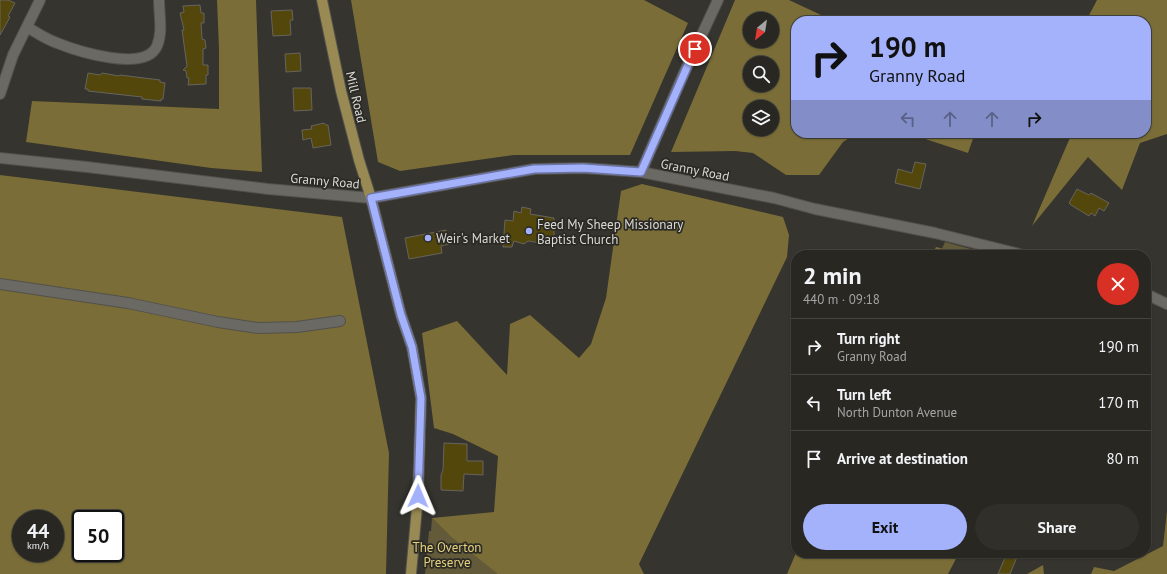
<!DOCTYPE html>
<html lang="en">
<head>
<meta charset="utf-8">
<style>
	:root { --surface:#282722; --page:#302f2a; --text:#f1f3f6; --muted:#a5a5a5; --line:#444440; --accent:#a4b2fc }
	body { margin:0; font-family:"PT Sans",sans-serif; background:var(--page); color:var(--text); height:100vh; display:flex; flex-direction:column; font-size:15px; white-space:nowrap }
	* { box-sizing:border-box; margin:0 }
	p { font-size:13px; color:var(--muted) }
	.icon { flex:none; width:22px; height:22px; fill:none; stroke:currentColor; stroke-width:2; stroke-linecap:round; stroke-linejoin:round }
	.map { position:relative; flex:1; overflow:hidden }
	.sheet { position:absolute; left:791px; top:250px; width:360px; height:308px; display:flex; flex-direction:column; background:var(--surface); border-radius:16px; box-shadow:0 1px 3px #0004,0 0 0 1px var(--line) }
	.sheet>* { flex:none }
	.hud { position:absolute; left:791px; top:16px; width:360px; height:122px; border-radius:16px; box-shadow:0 1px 3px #0004,0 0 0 1px var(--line); background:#a4b2fc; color:#111; overflow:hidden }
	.needle { width:26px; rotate:210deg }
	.tools { position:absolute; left:743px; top:12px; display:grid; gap:8px }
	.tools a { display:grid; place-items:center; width:36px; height:36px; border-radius:50%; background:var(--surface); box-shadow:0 1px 3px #0004,0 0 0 1px var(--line); font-size:20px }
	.speed { position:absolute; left:12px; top:510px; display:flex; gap:8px; font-size:20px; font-weight:700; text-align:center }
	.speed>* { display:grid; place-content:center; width:52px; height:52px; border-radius:50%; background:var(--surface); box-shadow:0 1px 3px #0004,0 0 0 1px var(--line); line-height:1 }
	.speed small { font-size:10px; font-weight:400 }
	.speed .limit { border:2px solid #111; border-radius:6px; background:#fff; color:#111 }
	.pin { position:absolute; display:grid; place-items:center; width:34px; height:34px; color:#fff; margin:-17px; border:2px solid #fff; border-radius:50%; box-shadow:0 1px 4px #0007 }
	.me { position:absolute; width:44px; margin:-22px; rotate:1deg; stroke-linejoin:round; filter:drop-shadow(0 0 3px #0008) }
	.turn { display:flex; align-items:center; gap:14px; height:84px; padding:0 12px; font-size:18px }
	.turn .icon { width:52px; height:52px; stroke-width:2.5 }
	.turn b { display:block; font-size:28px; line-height:34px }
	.lanes { display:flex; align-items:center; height:38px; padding:0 12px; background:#0003; justify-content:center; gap:20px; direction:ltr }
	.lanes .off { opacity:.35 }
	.round { display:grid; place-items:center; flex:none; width:42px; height:42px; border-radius:21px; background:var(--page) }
	.summary { display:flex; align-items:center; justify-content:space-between; height:68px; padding:0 12px }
	h1 { font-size:24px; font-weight:600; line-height:30px }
	.button { display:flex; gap:8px; margin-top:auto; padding:8px 12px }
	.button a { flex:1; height:46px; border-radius:24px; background:var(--accent); color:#111; font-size:16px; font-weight:600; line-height:46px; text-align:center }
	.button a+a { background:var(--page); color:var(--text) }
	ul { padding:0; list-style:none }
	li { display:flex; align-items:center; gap:12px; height:56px; padding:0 12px; border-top:1px solid var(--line) }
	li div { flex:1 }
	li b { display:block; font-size:15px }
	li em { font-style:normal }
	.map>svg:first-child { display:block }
	.green { fill:#625a38 }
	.forest { fill:#7a6d37; fill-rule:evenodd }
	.building { fill:#54470c; stroke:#66645e }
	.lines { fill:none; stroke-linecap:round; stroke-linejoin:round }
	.minor-casing { stroke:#52514c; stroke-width:12 }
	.major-casing { stroke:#52514c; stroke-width:12 }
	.minor { stroke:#6b6963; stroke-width:10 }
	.major { stroke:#988a52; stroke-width:10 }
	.route-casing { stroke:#6b74a4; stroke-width:10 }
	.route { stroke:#a4b2fc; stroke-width:7 }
	.poi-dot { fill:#a4b2fc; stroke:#2b2a24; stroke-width:1.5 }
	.labels { text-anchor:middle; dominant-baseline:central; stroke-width:3.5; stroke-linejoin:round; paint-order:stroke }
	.street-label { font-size:13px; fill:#dad9d6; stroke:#2b2a24 }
	.poi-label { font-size:13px; fill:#dad9d6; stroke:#2b2a24; text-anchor:start }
	.park-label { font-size:13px; fill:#e5d07e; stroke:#2b2a24 }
</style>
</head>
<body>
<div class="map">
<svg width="1167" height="574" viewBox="0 0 1167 574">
	<rect width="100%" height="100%" fill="#35342e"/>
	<g class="green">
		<polygon points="945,242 993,255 939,255"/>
		<polygon points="432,518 449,535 643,574 425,574 429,531 431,531"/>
	</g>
	<g class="forest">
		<polygon points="217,0 256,0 262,172 211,168 26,142 32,101 219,109 219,49"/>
		<polygon points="351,0 644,0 688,23 630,155 514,155 400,171 378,162"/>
		<path d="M735 0H789L834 21H796V133H975L968 153 907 133H857L843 142 819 175H786L753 153 735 151 671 152ZM750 19H772V41H750ZM750 63H772V85H750ZM750 107H772V129H750Z"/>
		<polygon points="1097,0 1167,0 1167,134 1140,143 1122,190 1088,157 1032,226 1072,133 1146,133 1146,21 1086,21"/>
		<path d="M0 175 342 217 389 453 386 574H0ZM21 519H55V553H21ZM81 519H115V553H81Z"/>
		<polygon points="642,184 783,217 789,235 787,257 639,564 644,574 498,574 449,535 432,518 494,512 498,456 453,434 434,428 422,333 457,321 507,375 510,324 530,315 579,358 591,344 606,298 621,191"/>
		<polygon points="936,247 967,255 932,255"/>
		<polygon points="1167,511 1167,574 1091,574 1094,567 1114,571 1163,546"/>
		<polygon points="796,553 959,553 948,574 787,574"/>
		<polygon points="1043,565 1044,574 1027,574"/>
	</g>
	<g class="building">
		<polygon points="0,0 8,0 15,3 8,16 10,17 0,35"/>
		<polygon points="200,5 201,13 204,13 204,23 201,23 202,39 205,40 206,48 203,49 203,65 208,65 208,75 206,75 206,84 188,85 189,78 187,78 186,71 183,70 187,66 182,30 184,30 180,13 184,12 183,6"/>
		<polygon points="292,10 293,20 290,20 291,35 273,36 271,11"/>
		<polygon points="300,53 301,71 286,72 285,54"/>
		<polygon points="88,73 100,75 102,73 119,76 120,75 160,80 160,82 165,83 163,99 161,99 161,101 142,99 142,97 88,91 88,89 85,89"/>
		<polygon points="293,88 311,88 312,110 294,111"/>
		<polygon points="324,123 326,125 328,125 331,145 313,148 311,138 303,140 302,130 312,129 311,126"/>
		<polygon points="915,162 926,164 920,189 895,183 898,169 912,173"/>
		<polygon points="1077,189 1089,195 1091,193 1109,203 1104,211 1099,208 1095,216 1091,213 1089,216 1071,205 1069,203"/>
		<polygon points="522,207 531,209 530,214 554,218 554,245 528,241 524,244 514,241 512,247 503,247 505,220 513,221 514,211 521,213"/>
		<polygon points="446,230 449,244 441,246 442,253 409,259 405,238"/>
		<polygon points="444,443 467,444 467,461 483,461 483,475 464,474 463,491 441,490 441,475 443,470"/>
		<polygon points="1007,553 1017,557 1010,574 998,574"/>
	</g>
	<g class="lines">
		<g class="minor-casing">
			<g id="minor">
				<path d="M27 27C37 33 46 39 57 43 77 51 145 73 157 46 163 32 159 15 159 0"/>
				<polyline points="0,94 13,55 40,0"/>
				<polyline points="0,158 87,167 268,189 371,198 534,169 583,168 641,172 774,198 815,209 935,233 1023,255"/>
				<polyline points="641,172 684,73 718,0"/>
				<polyline points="0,284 128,303 218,322 258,328 297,327 340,321"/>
				<polyline points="1146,294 1167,304"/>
			</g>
		</g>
		<g class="major-casing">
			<polyline id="major" points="322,0 341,91 359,160 371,198 401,315 412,347 421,398 418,496 411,574"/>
		</g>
		<use href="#minor" class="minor"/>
		<use href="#major" class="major"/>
	</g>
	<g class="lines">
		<g class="route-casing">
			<polyline id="route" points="418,496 421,398 412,347 401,315 371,198 534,169 583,168 641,172 695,49"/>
		</g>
		<use href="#route" class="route"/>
	</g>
	<g class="poi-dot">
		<circle cx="529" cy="231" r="4"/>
		<circle cx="428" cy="238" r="4"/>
	</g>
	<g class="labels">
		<g class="street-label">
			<text transform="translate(356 97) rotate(77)">Mill Road</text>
			<text transform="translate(695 170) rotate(11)">Granny Road</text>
			<text transform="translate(325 181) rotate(5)">Granny Road</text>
		</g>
		<g class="poi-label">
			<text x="537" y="224">Feed My Sheep Missionary<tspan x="537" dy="15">Baptist Church</tspan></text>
			<text x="436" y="238">Weir's Market</text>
		</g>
		<g class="park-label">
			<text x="447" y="547">The Overton<tspan x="447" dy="15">Preserve</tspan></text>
		</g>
	</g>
</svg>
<div class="tools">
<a><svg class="needle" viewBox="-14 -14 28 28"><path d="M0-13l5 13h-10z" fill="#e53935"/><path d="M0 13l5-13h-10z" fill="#a5a5a5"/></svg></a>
<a><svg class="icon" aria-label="search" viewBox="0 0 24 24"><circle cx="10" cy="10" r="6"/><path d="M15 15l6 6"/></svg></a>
<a><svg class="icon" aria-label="layers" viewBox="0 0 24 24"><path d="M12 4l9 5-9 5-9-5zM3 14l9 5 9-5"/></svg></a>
</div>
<div class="speed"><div>44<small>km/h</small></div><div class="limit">50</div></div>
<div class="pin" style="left:695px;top:49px;background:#d93025"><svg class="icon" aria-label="arrive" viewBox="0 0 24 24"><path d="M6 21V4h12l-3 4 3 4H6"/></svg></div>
<svg class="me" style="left:418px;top:496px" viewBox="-20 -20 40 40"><path d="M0-17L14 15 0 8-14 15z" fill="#a4b2fc" stroke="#fff" stroke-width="4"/></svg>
<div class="hud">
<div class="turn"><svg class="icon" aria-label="right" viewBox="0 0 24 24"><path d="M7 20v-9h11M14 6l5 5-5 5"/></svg><div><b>190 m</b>Granny Road</div></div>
<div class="lanes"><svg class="icon off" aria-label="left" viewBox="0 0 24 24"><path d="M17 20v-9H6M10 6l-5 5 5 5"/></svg><svg class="icon off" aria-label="ahead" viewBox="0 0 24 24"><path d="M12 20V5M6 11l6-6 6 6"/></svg><svg class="icon off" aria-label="ahead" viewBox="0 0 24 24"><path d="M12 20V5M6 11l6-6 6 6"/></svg><svg class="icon" aria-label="right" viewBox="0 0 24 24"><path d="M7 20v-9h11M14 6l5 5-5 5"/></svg></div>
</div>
<section class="sheet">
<div class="summary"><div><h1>2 min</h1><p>440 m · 09:18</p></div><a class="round" style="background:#d93025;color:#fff"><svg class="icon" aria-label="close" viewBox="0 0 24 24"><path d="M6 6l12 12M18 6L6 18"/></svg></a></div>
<ul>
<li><svg class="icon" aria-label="right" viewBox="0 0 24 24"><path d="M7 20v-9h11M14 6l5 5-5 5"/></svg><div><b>Turn right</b><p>Granny Road</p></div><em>190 m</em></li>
<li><svg class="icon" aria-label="left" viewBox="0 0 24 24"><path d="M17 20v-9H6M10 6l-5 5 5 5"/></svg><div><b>Turn left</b><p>North Dunton Avenue</p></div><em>170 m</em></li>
<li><svg class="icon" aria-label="arrive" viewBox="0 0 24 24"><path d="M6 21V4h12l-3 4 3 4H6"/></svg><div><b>Arrive at destination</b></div><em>80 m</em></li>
</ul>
<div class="button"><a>Exit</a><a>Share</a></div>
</section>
</div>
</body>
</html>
